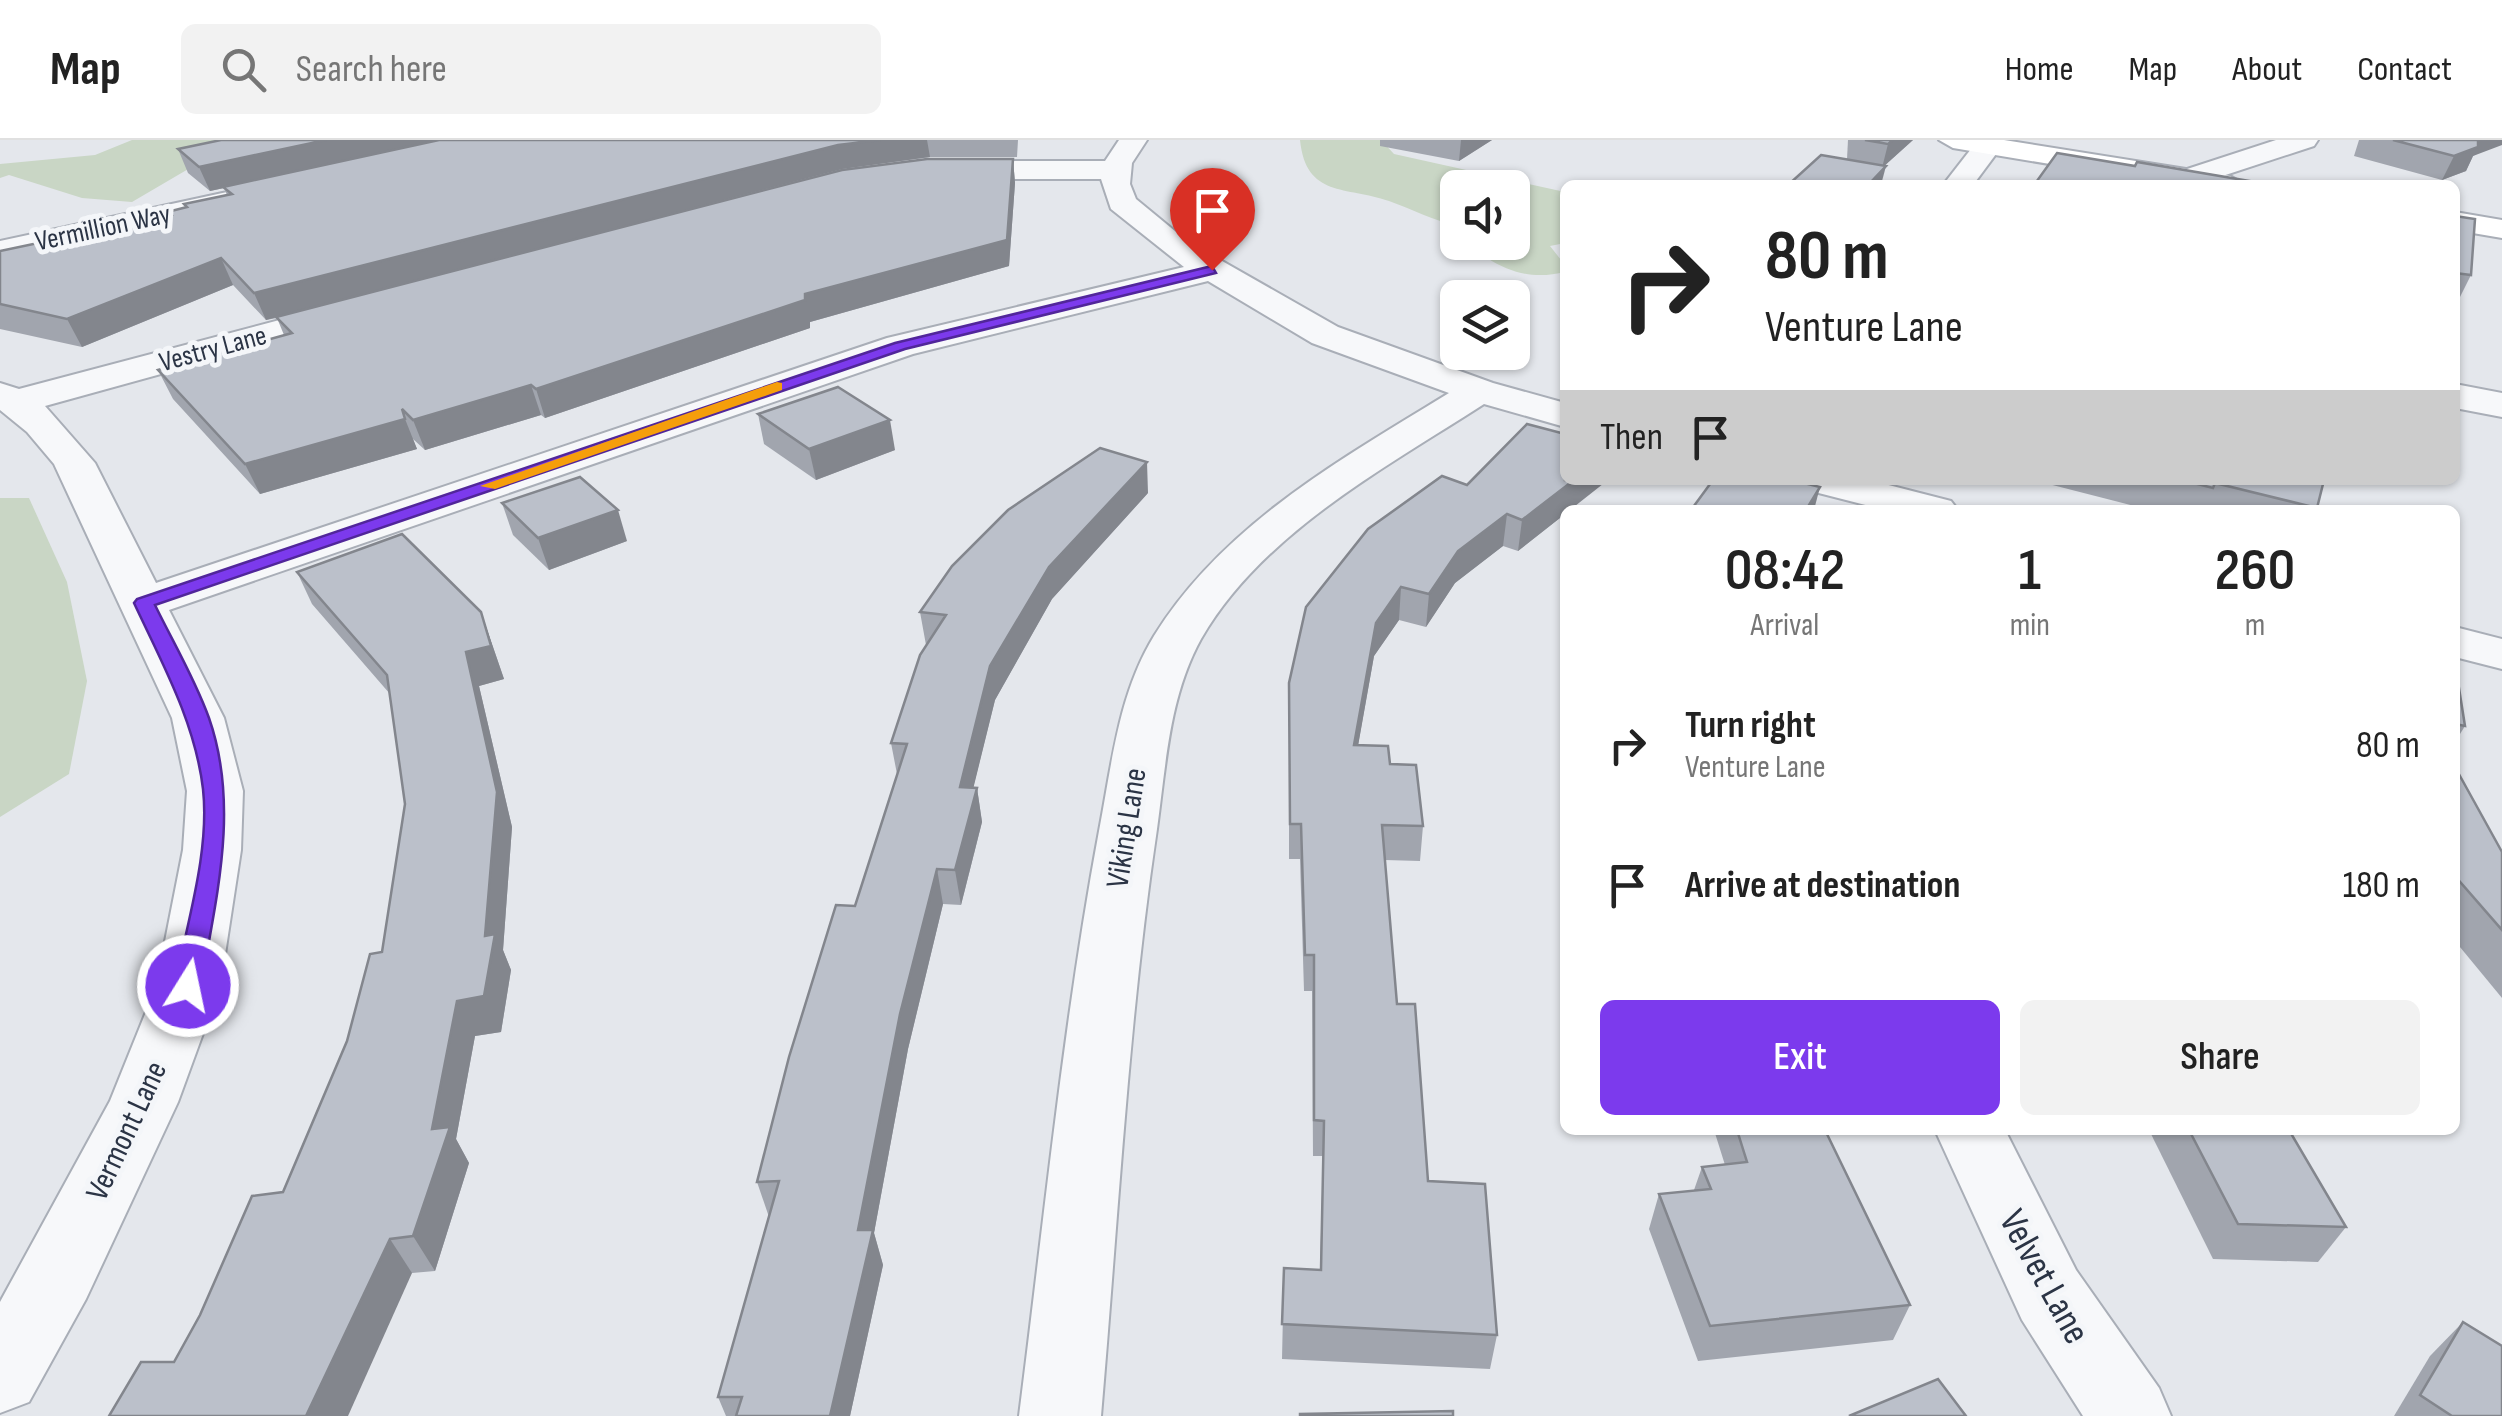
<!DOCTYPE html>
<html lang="en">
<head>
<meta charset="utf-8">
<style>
	:root { --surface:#fff; --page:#f2f2f2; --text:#222; --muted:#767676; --line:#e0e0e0; --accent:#7c3aed }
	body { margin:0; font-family:"Sofia Sans Condensed",sans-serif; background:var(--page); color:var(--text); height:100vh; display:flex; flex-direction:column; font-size:38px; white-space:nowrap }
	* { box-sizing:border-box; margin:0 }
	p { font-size:32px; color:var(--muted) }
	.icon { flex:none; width:55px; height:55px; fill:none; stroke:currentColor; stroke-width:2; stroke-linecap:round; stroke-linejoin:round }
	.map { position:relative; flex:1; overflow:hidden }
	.sheet { position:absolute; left:1560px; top:365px; width:900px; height:630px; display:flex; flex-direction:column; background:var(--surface); border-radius:15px; box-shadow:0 2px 8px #0004 }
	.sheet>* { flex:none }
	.guide { position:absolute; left:1560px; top:40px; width:900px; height:305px; border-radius:15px; box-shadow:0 2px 8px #0004; background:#fff; color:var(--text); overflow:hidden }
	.fabs { position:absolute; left:1440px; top:30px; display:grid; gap:20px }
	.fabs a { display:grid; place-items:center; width:90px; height:90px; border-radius:15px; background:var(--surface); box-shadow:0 2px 8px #0004; font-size:50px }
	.pin { position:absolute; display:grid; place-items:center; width:85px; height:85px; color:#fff; margin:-102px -42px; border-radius:50% 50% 50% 0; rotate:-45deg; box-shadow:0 0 10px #0007 }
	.pin .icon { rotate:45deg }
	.me { position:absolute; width:110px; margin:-55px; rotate:10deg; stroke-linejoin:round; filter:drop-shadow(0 0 8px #0008) }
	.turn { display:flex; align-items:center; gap:35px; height:210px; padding:0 40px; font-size:45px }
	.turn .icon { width:130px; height:130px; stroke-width:2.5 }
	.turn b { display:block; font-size:70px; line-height:85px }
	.then { display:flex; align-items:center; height:95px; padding:0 40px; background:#0003; gap:20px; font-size:38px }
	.eta { display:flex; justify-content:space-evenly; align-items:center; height:170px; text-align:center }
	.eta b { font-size:60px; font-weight:600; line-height:70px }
	.action { display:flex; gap:20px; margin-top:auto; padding:20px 40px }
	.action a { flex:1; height:115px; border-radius:15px; background:var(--accent); color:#fff; font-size:40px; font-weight:600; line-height:115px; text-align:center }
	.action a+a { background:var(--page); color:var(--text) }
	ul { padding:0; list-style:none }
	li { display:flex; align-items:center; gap:30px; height:140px; padding:0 40px }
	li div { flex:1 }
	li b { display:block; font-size:38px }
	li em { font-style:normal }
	header { display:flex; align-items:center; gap:60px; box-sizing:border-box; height:140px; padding:0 50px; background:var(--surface); border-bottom:2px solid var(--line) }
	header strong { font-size:48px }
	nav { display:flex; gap:55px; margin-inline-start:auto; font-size:35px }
	.search { width:700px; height:90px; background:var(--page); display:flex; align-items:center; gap:25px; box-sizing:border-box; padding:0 35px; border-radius:15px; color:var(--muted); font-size:38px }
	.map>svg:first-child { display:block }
	.green { fill:#c9d6c5 }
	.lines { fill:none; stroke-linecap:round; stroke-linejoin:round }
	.minor-casing { stroke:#a9aeb7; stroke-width:4 }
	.secondary-casing { stroke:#a9aeb7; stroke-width:4 }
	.minor { fill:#f7f8fa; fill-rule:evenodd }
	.secondary { fill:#fff; fill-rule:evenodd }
	.wall { fill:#a1a5ae }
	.shaded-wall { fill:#83868d }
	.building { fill:#bbc0ca; stroke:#83868d; stroke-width:2.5 }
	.route { fill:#7c3aed; stroke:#51269a; stroke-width:2.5 }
	.slow { fill:#f59e0b }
	.labels { text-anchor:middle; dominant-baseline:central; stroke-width:10; stroke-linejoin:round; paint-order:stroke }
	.far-street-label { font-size:28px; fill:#2b3445; stroke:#f4f6f9 }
	.street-label { font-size:32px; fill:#2b3445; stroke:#f4f6f9 }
	.near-street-label { font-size:38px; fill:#2b3445; stroke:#f4f6f9 }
</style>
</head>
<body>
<header>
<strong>Map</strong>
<div class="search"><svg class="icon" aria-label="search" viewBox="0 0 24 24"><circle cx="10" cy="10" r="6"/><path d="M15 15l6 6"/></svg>Search here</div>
<nav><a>Home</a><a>Map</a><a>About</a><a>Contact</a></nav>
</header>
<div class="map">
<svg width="2502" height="1276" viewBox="0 0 2502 1276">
	<rect width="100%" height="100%" fill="#e4e7ec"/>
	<g class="green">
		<polygon points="132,0 270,0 219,11 132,62 82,58 9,35 0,38 0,24 95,15"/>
		<path d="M1300 0H1381L1394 14 1565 52V103L1550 106 1565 125V132C1536 139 1512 134 1487 118L1516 108 1512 48H1458L1457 85C1433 81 1412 69 1389 61 1346 46 1306 58 1300 0Z"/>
		<polygon points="0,358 29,358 67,442 87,541 69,634 0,677"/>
	</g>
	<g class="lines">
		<g class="minor-casing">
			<g id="minor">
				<path d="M1119 0H1147L1132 23 1130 44 1136 59 1187 101 1338 187 1493 243 1565 263V287L1484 264C1385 328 1262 393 1201 499 1169 557 1166 624 1157 689 1128 883 1118 1080 1101 1276H1019C1044 1081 1063 884 1099 691 1112 624 1118 555 1154 496 1223 385 1341 319 1449 253L1312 203 1208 141 913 214 169 470 224 578 243 651 241 710 220 847 178 962 86 1159 29 1262 0 1273V1162L110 961 156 847 183 710 187 651 172 578 54 324 27 292 0 270V243L19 249 355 160 367 163 372 170 367 177 45 266 95 323 156 443 887 198 1184 127 1111 69 1101 39H939L925 30 939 21H1105Z"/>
				<polygon points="1978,0 1997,0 2002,6 1973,45 1943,45"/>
				<polygon points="2276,0 2318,0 2314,6 2198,44 2178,44 2173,38 2178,32"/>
				<polygon points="241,49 252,52 256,58 252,64 0,121 0,101"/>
				<polygon points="2455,244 2502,253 2502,277 2455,268"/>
				<polygon points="1797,340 1869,340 1951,361 1958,370 1885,370 1803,349"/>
				<polygon points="2455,487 2502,499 2502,529 2455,517"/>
				<polygon points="1935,990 2005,990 2076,1130 2159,1248 2171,1276 2083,1276 2022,1180"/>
			</g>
		</g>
		<g class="secondary-casing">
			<g id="secondary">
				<polygon points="1939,0 2004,0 2230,36 2245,45 2176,45 1953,8"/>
				<polygon points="2455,72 2502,80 2502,98 2455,90"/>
			</g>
		</g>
		<use href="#minor" class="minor"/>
		<use href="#secondary" class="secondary"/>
	</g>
	<g class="wall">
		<polygon points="221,0 1018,0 1017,17 930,17 842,29 630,85 1013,19 1015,43 1009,126 810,182 810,188 545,278 541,275 425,310 413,299 417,309 260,354 173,259 158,230 284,195 277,178 266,180 233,145 82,207 0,189 0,111 169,75 167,72 186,68 184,64 227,55 224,48 210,51 188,33 178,9"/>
		<polygon points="1380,0 1492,0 1459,21 1380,6"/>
		<polygon points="1848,0 1913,0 1884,26 1847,19"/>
		<polygon points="2359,0 2502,0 2473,16 2466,31 2442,40 2354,16"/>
		<polygon points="2455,76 2471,135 2456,165 2455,165"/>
		<polygon points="758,274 895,310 816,340 764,304"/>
		<polygon points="2033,340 2324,340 2316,370 2150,370"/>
		<polygon points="1467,345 1565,370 1565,374 1518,411 1503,406 1455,443 1426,487 1399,480 1374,516 1358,605 1390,624 1423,686 1420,721 1385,720 1397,864 1428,1041 1497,1195 1490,1229 1282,1219 1284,1128 1320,1130 1323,1016 1313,1016 1312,851 1304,851 1300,719 1289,719 1289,543"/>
		<polygon points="1148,353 1052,459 995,560 973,648 977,648 982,682 961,765 943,764 908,909 874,1093 883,1125 850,1276 726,1276 718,1257 769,1077 757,1042 855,766 897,634 891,603 926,505 920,472"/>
		<polygon points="502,363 627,401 549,430 513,395"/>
		<polygon points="297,432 481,472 504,539 479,546 512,687 503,810 511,830 501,892 475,896 456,999 469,1023 435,1131 412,1133 174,1222 283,1052 347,901 382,812 405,664 390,554 312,464"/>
		<polygon points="2455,523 2465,586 2455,602"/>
		<polygon points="2455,627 2502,712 2502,858 2455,801"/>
		<polygon points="1714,990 1825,990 1910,1165 1893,1200 1698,1221 1649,1089 1659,1054 1694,1050 1702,1027 1725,1025"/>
		<polygon points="2149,990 2289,990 2346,1087 2318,1122 2213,1119"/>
		<polygon points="2463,1182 2502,1276 2394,1276 2430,1216"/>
	</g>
	<g class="shaded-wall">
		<polygon points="326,0 443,0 210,51 199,27"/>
		<polygon points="880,0 927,0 930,17 842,29 266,180 254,153 838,5"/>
		<polygon points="1461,0 1492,0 1459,21"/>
		<polygon points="1893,0 1913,0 1882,28 1888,4"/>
		<polygon points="2476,0 2502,0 2502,5 2473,16 2466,31 2442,40 2454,16"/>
		<polygon points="1013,19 1015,43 1009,126 810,182 810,188 545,278 536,249 805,154"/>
		<polygon points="1886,26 1881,45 1868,45"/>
		<polygon points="221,118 233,145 82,207 67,179"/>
		<polygon points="531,245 541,275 425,310 413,280"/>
		<polygon points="405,279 417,309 260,354 245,324"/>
		<polygon points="890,280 895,310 816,340 809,309"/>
		<polygon points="1147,322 1148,353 1052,459 995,560 965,682 960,647 990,526 1049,427"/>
		<polygon points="1574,340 1608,340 1570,370 1565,370 1565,374 1518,411 1522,380"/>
		<polygon points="1820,347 1814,370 1806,370"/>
		<polygon points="618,370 627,401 549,430 538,398"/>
		<polygon points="1507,374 1503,406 1455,443 1426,487 1429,454 1458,411"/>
		<polygon points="1401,447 1399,480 1374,516 1352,640 1354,605 1376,483"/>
		<polygon points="481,472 504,539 479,546 512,687 503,810 511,830 501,892 475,896 456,999 469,1023 435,1131 413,1096 432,989 457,861 485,796 466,512"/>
		<polygon points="977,648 982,682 961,765 955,730"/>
		<polygon points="937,729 943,764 908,909 874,1093 883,1125 850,1276 830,1276 858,1090 900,874"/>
		<polygon points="390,1099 412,1133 348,1276 306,1276"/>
	</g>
	<g class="building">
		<polygon points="221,0 326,0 199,27 178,9"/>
		<polygon points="439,0 880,0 838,5 254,153 221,118 67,179 0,164 0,111 171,75 167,72 187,67 184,64 232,54 223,47"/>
		<polygon points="1865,0 1893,0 1888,4"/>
		<polygon points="2393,0 2478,0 2478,7 2454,16"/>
		<polygon points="2057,13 2135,26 2137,22 2273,45 2034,45"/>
		<polygon points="1821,15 1886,26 1868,45 1788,45"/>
		<polygon points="927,19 1013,19 1007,100 805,154 805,160 536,249 531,245 413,280 402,269 405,279 245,324 158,230 292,193 276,177 842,30"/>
		<polygon points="2455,76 2475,79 2471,135 2455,133"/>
		<polygon points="838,247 890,280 809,309 758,274"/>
		<polygon points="1527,284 1565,294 1565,340 1574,340 1522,380 1507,374 1458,411 1429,454 1401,447 1376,483 1354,605 1388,606 1390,624 1416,625 1423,686 1382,685 1397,864 1415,864 1428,1041 1485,1044 1497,1195 1282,1184 1284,1128 1321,1130 1324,981 1314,980 1314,815 1305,815 1301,684 1290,684 1289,543 1306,467 1368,389 1442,336 1467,345"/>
		<polygon points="1100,308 1147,322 1049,427 990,526 960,647 977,648 955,730 937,729 900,874 858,1090 873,1090 830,1276 736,1276 742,1257 718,1257 779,1041 757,1042 789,917 836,765 855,766 907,604 891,603 920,515 946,475 920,472 952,426 1008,370"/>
		<polygon points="580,337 618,370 538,398 502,363"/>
		<polygon points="1713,340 1792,340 1820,347 1806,370 1691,370"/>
		<polygon points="2182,340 2324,340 2317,368 2215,343 2213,348"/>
		<polygon points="402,394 481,472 491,506 466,512 497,652 485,796 495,794 484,856 457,861 432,989 450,987 413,1096 390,1099 306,1276 109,1276 141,1222 174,1222 200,1175 252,1056 283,1052 347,901 370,814 382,812 405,664 387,535 297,432"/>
		<polygon points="2455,523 2465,586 2455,584"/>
		<polygon points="2455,627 2502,712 2502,790 2455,736"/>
		<polygon points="1737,990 1825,990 1910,1165 1710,1186 1659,1054 1711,1049 1702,1027 1747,1022"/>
		<polygon points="2189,990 2289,990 2346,1087 2238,1084"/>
		<polygon points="2463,1182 2502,1206 2502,1276 2452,1276 2420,1255"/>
		<polygon points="1938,1239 1966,1276 1849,1276"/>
		<polygon points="1453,1271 1453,1276 1300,1276 1300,1274"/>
	</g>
	<path class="route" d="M1212 126 1216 133 905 209 155 465C173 502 195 539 209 578 240 667 216 757 201 846L197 853H179L175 846C186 785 210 713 203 649 195 582 162 523 134 463L137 459 895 203Z"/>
	<polygon class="slow" points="777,242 782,243 782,250 495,349 480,346"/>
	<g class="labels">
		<g class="far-street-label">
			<text transform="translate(103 88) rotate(-12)">Vermillion Way</text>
			<text transform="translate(213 209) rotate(-15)">Vestry Lane</text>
		</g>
		<g class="street-label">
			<text transform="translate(1127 688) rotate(-81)">Viking Lane</text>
			<text transform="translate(127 991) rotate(-65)">Vermont Lane</text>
		</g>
		<g class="near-street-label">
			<text transform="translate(2044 1137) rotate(61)">Velvet Lane</text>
		</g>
	</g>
</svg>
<div class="fabs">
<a><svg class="icon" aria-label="sound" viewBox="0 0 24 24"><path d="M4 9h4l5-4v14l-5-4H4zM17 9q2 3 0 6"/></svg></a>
<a><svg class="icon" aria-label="layers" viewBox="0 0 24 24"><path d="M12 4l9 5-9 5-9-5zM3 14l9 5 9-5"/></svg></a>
</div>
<div class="pin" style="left:1212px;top:130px;background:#d93025"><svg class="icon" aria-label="arrive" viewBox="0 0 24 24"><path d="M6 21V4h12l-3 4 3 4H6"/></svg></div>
<svg class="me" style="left:188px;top:846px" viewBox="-20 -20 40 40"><circle r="17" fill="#7c3aed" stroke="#fff" stroke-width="3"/><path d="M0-11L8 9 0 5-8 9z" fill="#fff"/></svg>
<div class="guide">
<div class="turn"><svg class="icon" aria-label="right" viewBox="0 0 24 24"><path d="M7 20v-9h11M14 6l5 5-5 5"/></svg><div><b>80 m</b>Venture Lane</div></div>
<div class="then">Then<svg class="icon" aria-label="arrive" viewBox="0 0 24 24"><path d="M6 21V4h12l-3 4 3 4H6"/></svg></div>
</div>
<section class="sheet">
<div class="eta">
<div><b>08:42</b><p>Arrival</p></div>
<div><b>1</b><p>min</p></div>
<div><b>260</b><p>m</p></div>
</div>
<ul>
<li><svg class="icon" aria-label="right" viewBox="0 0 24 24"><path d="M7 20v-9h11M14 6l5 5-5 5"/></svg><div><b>Turn right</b><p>Venture Lane</p></div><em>80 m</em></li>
<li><svg class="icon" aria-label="arrive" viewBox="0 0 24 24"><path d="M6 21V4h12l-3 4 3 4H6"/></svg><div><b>Arrive at destination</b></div><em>180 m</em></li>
</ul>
<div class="action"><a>Exit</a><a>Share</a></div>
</section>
</div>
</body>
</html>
